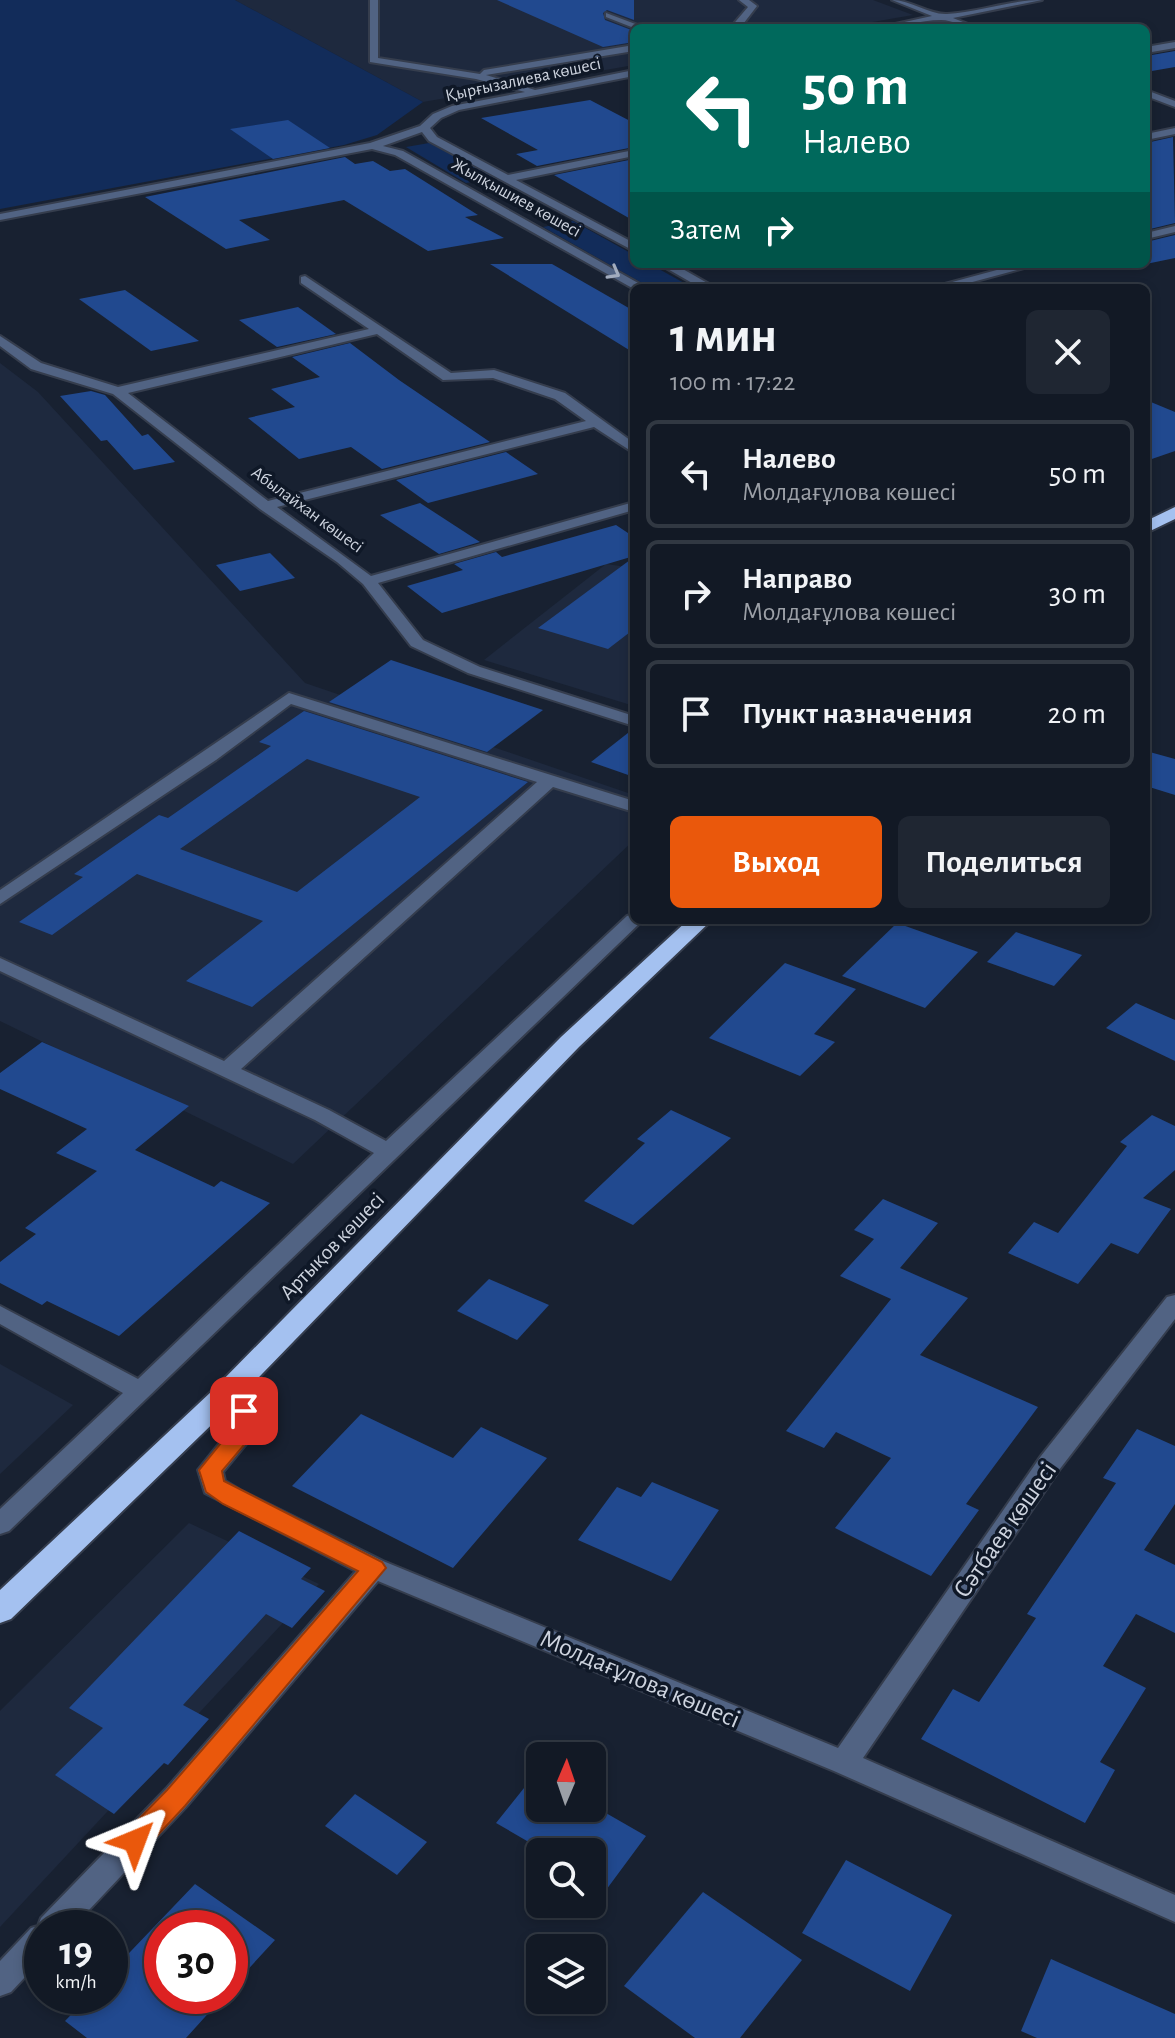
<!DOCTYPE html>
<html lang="ru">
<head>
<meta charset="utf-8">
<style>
	:root { --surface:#121925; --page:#1f2632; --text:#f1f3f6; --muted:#9ca0a7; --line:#313842; --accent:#ea580c }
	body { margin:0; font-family:"Alegreya Sans",sans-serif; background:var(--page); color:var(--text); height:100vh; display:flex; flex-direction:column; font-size:30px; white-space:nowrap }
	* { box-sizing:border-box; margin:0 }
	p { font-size:26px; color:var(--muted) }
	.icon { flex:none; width:44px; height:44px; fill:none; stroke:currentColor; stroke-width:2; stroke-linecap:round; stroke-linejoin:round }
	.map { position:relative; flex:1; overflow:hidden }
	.drawer { position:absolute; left:630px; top:284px; width:520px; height:640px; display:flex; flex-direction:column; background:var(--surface); border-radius:12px; box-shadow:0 4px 12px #0003,0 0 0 2px var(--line) }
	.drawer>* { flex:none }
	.top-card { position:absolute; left:630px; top:24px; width:520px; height:244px; border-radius:12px; box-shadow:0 4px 12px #0003,0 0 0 2px var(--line); background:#00695c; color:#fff; overflow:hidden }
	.needle { width:52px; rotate:2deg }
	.tools { position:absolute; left:526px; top:1742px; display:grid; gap:16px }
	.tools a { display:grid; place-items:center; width:80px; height:80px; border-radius:12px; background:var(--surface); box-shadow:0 4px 12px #0003,0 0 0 2px var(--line); font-size:40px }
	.speed { position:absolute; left:24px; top:1910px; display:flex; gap:16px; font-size:40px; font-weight:700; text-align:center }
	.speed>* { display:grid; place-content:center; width:104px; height:104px; border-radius:50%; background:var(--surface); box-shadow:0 4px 12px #0003,0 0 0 2px var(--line); line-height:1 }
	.speed small { font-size:20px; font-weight:400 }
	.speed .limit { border:12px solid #d22; background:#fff; color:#111 }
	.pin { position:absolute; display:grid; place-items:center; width:68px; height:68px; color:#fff; margin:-34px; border-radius:16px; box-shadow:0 4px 12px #0006 }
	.me { position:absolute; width:88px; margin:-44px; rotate:44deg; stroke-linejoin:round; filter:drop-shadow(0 0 6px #0008) }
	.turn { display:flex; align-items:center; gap:28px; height:168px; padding:0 40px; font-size:36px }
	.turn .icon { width:104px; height:104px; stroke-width:2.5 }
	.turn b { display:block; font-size:56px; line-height:68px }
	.then { display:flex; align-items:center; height:76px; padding:0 40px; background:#0003; gap:16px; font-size:30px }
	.round { display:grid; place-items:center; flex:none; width:84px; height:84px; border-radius:12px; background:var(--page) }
	.head { display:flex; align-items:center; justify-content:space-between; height:136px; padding:0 40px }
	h1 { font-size:48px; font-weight:700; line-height:60px }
	.cta { display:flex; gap:16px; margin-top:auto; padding:16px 40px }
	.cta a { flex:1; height:92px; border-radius:12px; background:var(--accent); color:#fff; font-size:32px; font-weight:700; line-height:92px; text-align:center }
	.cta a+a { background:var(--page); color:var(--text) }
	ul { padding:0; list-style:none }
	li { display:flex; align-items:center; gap:24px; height:108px; margin:0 16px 12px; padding:0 24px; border:4px solid var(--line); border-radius:12px }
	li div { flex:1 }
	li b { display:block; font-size:30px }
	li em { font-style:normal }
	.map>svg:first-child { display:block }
	.built { fill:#1e293e }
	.green { fill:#122c5a }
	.building { fill:#21498f; fill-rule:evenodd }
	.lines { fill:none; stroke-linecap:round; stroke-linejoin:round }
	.minor-casing { stroke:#353d4d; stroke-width:4 }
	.highway-casing { stroke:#353d4d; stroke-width:4 }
	.minor { fill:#516383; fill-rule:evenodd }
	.highway { fill:#a4c1f0; fill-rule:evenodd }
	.oneway { stroke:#a2acbe }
	.route { fill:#ea580c; stroke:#983908; stroke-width:2 }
	.labels { text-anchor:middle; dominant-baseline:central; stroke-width:7; stroke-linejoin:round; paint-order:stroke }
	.far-street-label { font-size:18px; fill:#cdd3de; stroke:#0f1827 }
	.street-label { font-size:22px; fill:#cdd3de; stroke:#0f1827 }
	.near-street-label { font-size:26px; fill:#cdd3de; stroke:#0f1827 }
</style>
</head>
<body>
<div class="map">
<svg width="1175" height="2038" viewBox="0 0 1175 2038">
	<rect width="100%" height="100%" fill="#182131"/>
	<g class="built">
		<polygon points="235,0 873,0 913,15 838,28 634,28 634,65 423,102"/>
		<polygon points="0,363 38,392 305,683 634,795 634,840 293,1164 0,1021"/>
		<polygon points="606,564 634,568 634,706 484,660"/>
		<polygon points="0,1364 73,1405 0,1474"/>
		<polygon points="189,1523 319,1584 0,1927 0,1711"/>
	</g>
	<g class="green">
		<polygon points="0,0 235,0 423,102 377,135 344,145 0,209"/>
		<polygon points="429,143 495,178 466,183 406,147"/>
		<polygon points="573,221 634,255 634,264 650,264 693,288 651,288 543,227"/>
	</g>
	<g class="building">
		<polygon points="497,0 634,0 634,20 607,10 603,13 605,20 634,31 634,42 603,47"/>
		<polygon points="1175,51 1175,67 1146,72 1146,56"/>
		<polygon points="590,100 634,123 634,147 537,166 516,154 538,150 481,118"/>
		<polygon points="288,120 330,148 273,159 230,129"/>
		<polygon points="1173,137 1175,223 1146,230 1146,143"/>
		<polygon points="345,157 355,164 373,161 390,171 405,169 478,215 465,217 504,238 428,251 344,200 239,220 270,240 226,249 145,197"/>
		<polygon points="634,159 634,221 554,175"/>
		<polygon points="1175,235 1175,258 1146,264 1146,242"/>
		<polygon points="490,264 552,264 634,311 634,353"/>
		<polygon points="125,290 199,341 151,351 79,299"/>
		<polygon points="298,307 336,334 277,347 239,320"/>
		<polygon points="350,343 399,380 490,442 382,469 351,447 299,459 248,418 295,407 271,389 320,377 292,357"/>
		<polygon points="91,391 105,395 142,436 148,434 175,462 134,470 107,440 101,441 60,396"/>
		<polygon points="1146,400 1175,412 1175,451 1146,461"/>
		<polygon points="506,452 538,474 428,503 396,480"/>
		<polygon points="420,503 480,542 439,554 380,515"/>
		<polygon points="616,525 634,537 634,556 442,613 407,586 463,570 454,564 496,552 502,557"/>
		<polygon points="270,553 295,578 240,591 216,565"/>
		<polygon points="634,557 634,629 608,649 538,628"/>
		<polygon points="391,660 543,710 487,752 329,702"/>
		<path d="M304 711 528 782 252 1007 186 981 263 921 137 874 52 935 19 922 83 877 74 874 159 815 168 818 271 746 259 742ZM307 759 420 797 297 892 180 849Z"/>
		<polygon points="633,729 634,777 591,762"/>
		<polygon points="1146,751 1175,759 1175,795 1146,786"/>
		<polygon points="897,923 978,952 925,1008 842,976"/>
		<polygon points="1016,932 1082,955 1054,986 987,962"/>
		<polygon points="785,963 856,989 814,1034 835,1042 800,1076 709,1038"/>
		<polygon points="1136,1003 1175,1020 1175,1061 1106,1028"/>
		<polygon points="42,1042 189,1106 135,1150 214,1187 221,1181 270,1203 119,1336 47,1301 42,1305 0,1283 0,1262 36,1234 25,1228 97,1171 56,1153 87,1129 0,1089 0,1073"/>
		<polygon points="671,1110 731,1138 633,1225 584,1201 645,1143 637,1139"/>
		<polygon points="1152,1115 1175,1126 1175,1170 1143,1198 1171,1209 1138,1254 1111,1243 1078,1284 1008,1253 1034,1222 1058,1233 1127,1146 1120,1142"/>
		<polygon points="883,1199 938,1223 900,1268 968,1298 920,1355 1038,1407 966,1504 979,1510 931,1576 835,1528 891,1458 836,1432 824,1448 786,1431 891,1299 840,1276 874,1239 854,1230"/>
		<polygon points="489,1279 549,1305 517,1340 457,1311"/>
		<polygon points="361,1414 453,1458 481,1427 547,1458 453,1568 292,1486"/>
		<polygon points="1137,1429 1175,1446 1175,1504 1144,1550 1175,1565 1175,1633 1136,1614 1103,1666 1146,1688 1100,1762 1115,1770 1085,1823 921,1739 953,1689 979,1702 1036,1618 1027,1614 1116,1483 1103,1478"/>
		<polygon points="652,1482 719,1510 671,1581 578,1540 617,1487 641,1497"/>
		<polygon points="239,1531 311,1568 301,1579 325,1591 292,1628 266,1614 183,1705 209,1719 168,1765 164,1763 114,1814 55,1775 103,1728 69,1708"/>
		<polygon points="536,1773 540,1776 540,1808 592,1808 592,1805 646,1836 592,1909 592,1852 546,1852 496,1823"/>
		<polygon points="355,1794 427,1842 397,1875 325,1826"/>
		<polygon points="846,1860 952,1915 910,1991 802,1933"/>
		<polygon points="195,1884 275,1940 230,1989 230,1928 162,1928 162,1996 224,1996 186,2038 87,2038 65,2021 89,1996 110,1996 110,1973"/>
		<polygon points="703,1892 802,1960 740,2038 695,2038 624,1986"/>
		<polygon points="1051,1959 1175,2014 1175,2038 1037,2038 1021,2031"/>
	</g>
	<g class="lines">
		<g class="minor-casing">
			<g id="minor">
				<polygon points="370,0 378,0 378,58 480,74 484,70 634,45 634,51 486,75 535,90 634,70 634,76 459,110 441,118 430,128 437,137 508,175 634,150 634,156 516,180 634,243 634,251 429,141 422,132 383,146 403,151 647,288 634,289 395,155 372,149 0,220 0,214 370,143 420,126 433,114 452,106 525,92 476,79 370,62"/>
				<polygon points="739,0 749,0 757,6 740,28 730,28 748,7"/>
				<path d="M892 0C911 0 929 15 947 14 979 12 1010 0 1042 0L953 18 978 28C964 28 953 20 941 20 920 20 899 28 877 28L932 16Z"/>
				<polygon points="606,13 646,28 634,28 606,17"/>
				<polygon points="1175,42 1175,48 1146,53 1146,47"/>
				<polygon points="1146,90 1175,101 1175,107 1146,96"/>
				<polygon points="1175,128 1175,134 1146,140 1146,134"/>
				<polygon points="1175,226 1175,232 1146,239 1146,233"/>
				<polygon points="659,264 674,264 716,288 701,288"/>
				<polygon points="1019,264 1039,264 950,288 930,288"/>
				<path d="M305 276 451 373 494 370 565 393 634 443V453L594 427 277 507 371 576 634 502V510L378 583 423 640 480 667 634 716V726L468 673 411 646 363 584 337 562 260 509 113 394 31 369 0 346V336L41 363 118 387 369 329 301 283V277ZM377 334 443 380 493 378 555 399 586 421 268 501 128 393Z"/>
				<polygon points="289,693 634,801 634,812 553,787 241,1069 329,1110 386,1141 627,916 634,914 634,920 643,920 9,1531 0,1534 0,1509 123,1393 0,1324 0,1306 138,1379 374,1153 315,1120 0,971 0,958 224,1061 537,782 291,704 216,760 0,904 0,890"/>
				<path d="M1175 1295V1319L1059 1470 863 1758 1175 1895V1922L834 1771 378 1581 186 1807 72 1928H42V1959L11 1992 0 1996V1961L31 1928 38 1926 41 1918 166 1789 356 1571 205 1493 198 1470 231 1429 234 1418 213 1404 210 1398 213 1392C229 1387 251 1401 259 1415L251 1438 223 1472 225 1481 240 1490 383 1561 838 1748 1041 1456 1167 1297Z"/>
			</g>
		</g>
		<g class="highway-casing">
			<g id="highway">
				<polygon points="1175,507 1175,519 1146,533 1146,521"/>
				<polygon points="688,920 712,920 579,1047 232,1405 11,1619 0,1623 0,1590 212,1391 561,1037"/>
			</g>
		</g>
		<use href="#minor" class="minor"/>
		<use href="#highway" class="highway"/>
	</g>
	<defs><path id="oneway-chevron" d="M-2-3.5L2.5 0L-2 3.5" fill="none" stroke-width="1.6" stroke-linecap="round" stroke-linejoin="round" transform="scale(2)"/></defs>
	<use class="oneway" href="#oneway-chevron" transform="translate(614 273) rotate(29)"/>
	<polygon class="route" points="244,1403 252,1406 258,1420 250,1438 222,1471 224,1481 382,1562 386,1568 185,1806 144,1850 135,1853 125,1850 122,1841 125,1833 167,1790 358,1571 223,1504 206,1492 199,1470 233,1428 236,1406"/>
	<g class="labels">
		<g class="far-street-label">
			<text transform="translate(523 80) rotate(-12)">Қырғызалиева көшесі</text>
			<text transform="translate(516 198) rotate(29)">Жылқышиев көшесі</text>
			<text transform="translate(307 510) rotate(36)">Абылайхан көшесі</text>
		</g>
		<g class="street-label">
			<text transform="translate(332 1246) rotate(-46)">Артықов көшесі</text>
		</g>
		<g class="near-street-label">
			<text transform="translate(1005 1530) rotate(-55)">Сәтбаев көшесі</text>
			<text transform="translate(640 1679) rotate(23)">Молдағұлова көшесі</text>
		</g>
	</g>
</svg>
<div class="tools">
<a><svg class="needle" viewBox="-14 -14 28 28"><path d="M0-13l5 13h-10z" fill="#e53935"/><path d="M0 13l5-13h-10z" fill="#9ca0a7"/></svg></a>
<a><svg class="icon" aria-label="search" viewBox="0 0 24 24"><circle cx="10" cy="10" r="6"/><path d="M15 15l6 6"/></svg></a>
<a><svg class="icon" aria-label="layers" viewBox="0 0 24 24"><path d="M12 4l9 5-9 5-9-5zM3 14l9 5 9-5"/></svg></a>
</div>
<div class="speed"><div>19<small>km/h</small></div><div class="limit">30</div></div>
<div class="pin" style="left:244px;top:1411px;background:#d93025"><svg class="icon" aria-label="arrive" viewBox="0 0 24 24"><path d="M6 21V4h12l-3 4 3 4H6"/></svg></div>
<svg class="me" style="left:135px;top:1841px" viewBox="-20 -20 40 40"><path d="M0-17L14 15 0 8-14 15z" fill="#ea580c" stroke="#fff" stroke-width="4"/></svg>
<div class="top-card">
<div class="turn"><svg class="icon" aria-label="left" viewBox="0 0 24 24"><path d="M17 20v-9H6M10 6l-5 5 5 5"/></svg><div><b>50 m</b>Налево</div></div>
<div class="then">Затем<svg class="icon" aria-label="right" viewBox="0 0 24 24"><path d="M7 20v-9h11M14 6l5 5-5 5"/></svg></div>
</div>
<section class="drawer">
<div class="head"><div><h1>1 мин</h1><p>100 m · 17:22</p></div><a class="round"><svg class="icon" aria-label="close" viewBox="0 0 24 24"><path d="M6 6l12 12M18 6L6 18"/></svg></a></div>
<ul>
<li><svg class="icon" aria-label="left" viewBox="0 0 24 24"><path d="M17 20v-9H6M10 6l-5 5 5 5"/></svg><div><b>Налево</b><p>Молдағұлова көшесі</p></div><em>50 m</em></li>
<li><svg class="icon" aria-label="right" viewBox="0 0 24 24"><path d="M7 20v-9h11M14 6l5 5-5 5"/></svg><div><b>Направо</b><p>Молдағұлова көшесі</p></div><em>30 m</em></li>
<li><svg class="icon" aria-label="arrive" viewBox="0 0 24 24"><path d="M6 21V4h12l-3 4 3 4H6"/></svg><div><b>Пункт назначения</b></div><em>20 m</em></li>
</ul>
<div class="cta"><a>Выход</a><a>Поделиться</a></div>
</section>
</div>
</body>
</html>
